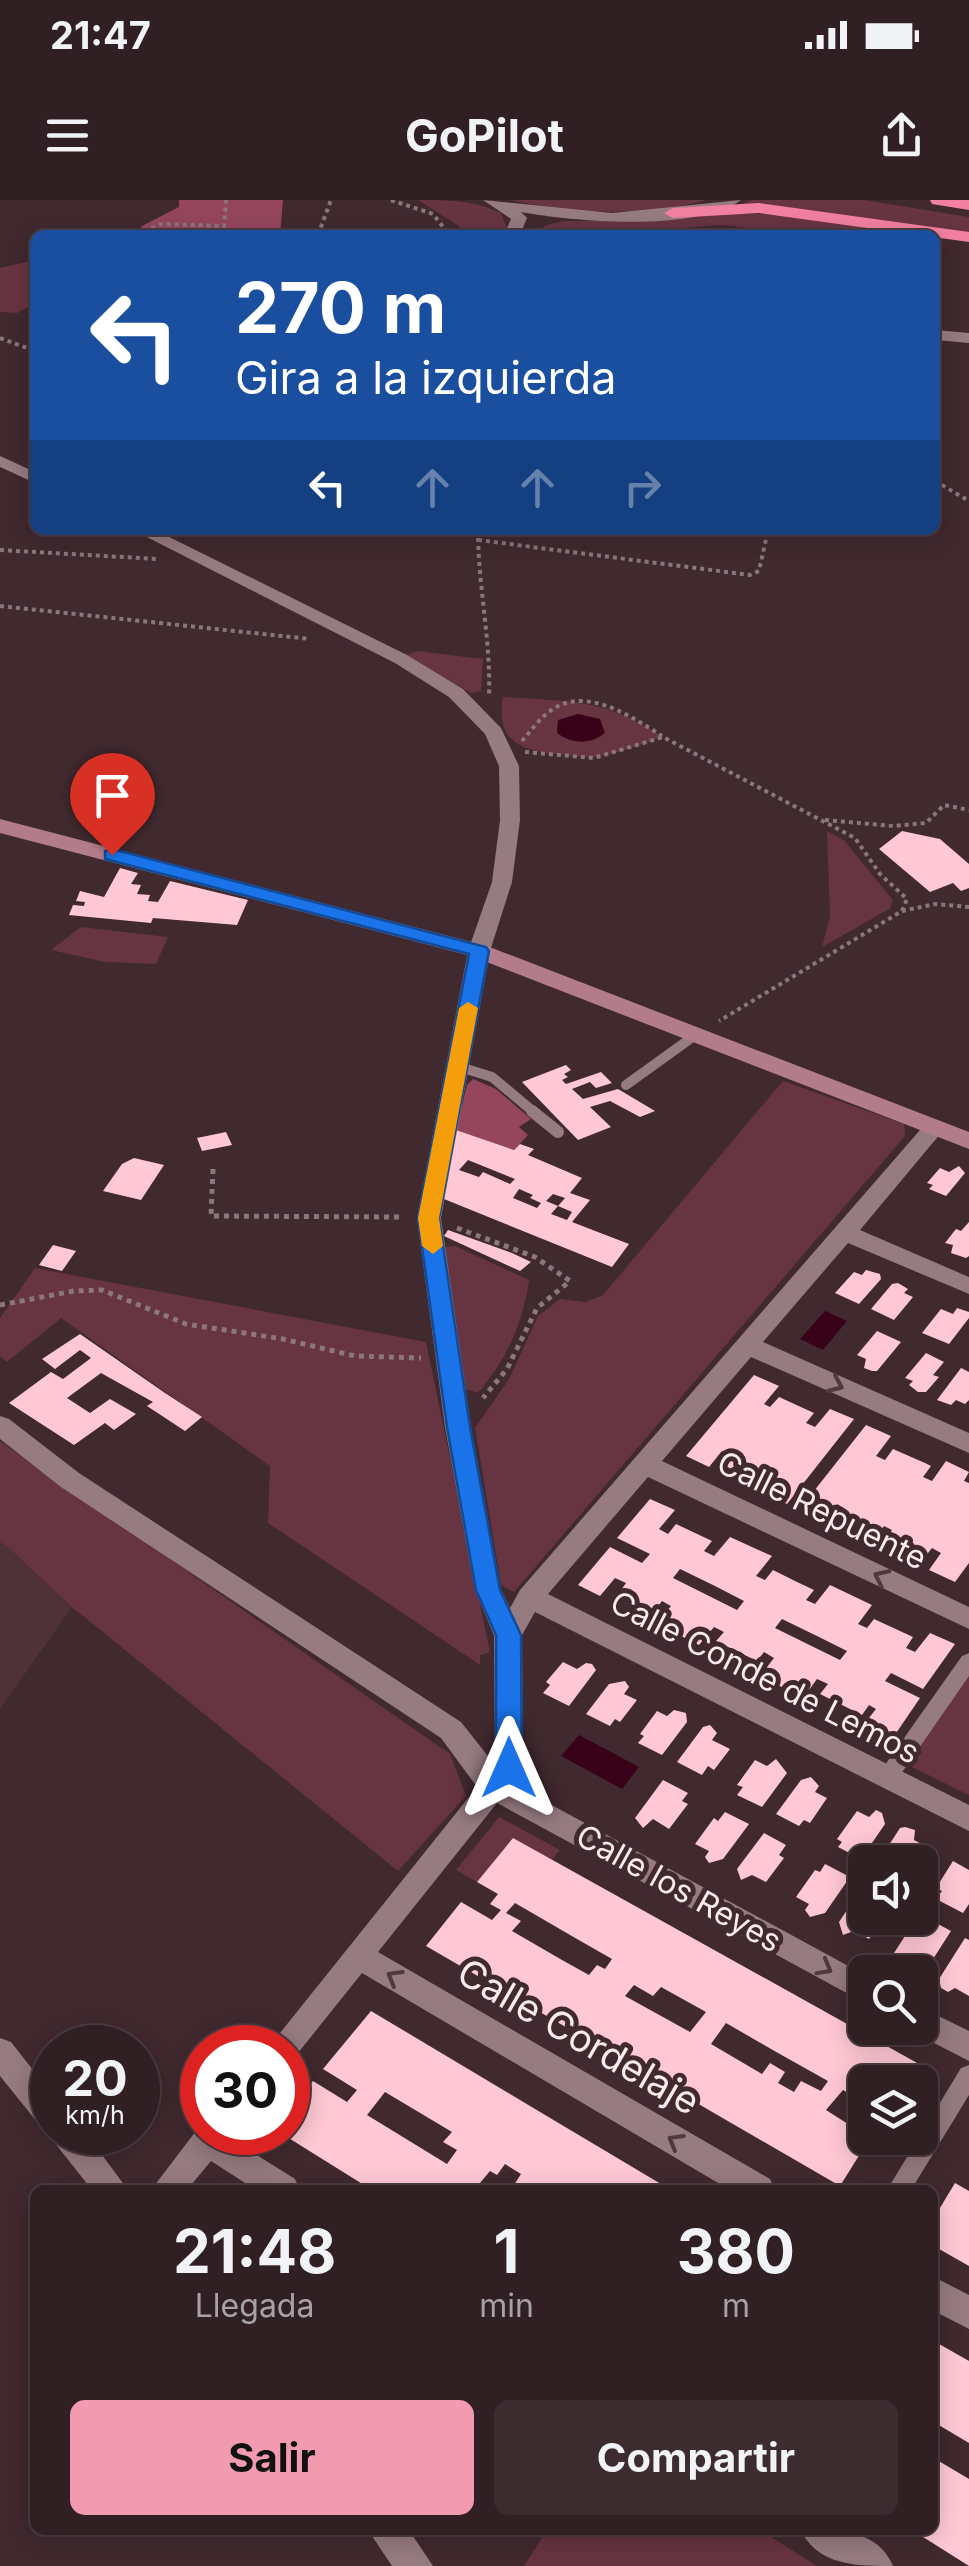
<!DOCTYPE html>
<html lang="es">
<head>
<meta charset="utf-8">
<style>
	:root { --surface:#301f23; --page:#3c2c30; --text:#f1f3f6; --muted:#a8a2a6; --line:#4b3d41; --accent:#f19ab0 }
	body { margin:0; font-family:Inter,sans-serif; background:var(--page); color:var(--text); height:100vh; display:flex; flex-direction:column; font-size:38px; white-space:nowrap }
	* { box-sizing:border-box; margin:0 }
	p { font-size:32px; color:var(--muted) }
	.icon { flex:none; width:55px; height:55px; fill:none; stroke:currentColor; stroke-width:2; stroke-linecap:round; stroke-linejoin:round }
	.map { position:relative; flex:1; overflow:hidden }
	.panel { position:absolute; left:30px; top:1985px; width:908px; height:350px; display:flex; flex-direction:column; background:var(--surface); border-radius:15px; box-shadow:0 5px 25px #0003,0 0 0 2px var(--line) }
	.panel>* { flex:none }
	.banner { position:absolute; left:30px; top:30px; width:910px; height:305px; border-radius:15px; box-shadow:0 5px 25px #0003,0 0 0 2px var(--line); background:#1a4fa0; color:#fff; overflow:hidden }
	.controls { position:absolute; left:848px; top:1645px; display:grid; gap:20px }
	.controls a { display:grid; place-items:center; width:90px; height:90px; border-radius:15px; background:var(--surface); box-shadow:0 5px 25px #0003,0 0 0 2px var(--line); font-size:50px }
	.speed { position:absolute; left:30px; top:1825px; display:flex; gap:20px; font-size:50px; font-weight:700; text-align:center }
	.speed>* { display:grid; place-content:center; width:130px; height:130px; border-radius:50%; background:var(--surface); box-shadow:0 5px 25px #0003,0 0 0 2px var(--line); line-height:1 }
	.speed small { font-size:25px; font-weight:400 }
	.speed .limit { border:15px solid #d22; background:#fff; color:#111 }
	.pin { position:absolute; display:grid; place-items:center; width:85px; height:85px; color:#fff; margin:-102px -42px; border-radius:50% 50% 50% 0; rotate:-45deg; box-shadow:0 0 10px #0007 }
	.pin .icon { rotate:45deg }
	.me { position:absolute; width:110px; margin:-55px; rotate:0deg; stroke-linejoin:round; filter:drop-shadow(0 0 8px #0008) }
	.turn { display:flex; align-items:center; gap:35px; height:210px; padding:0 40px; font-size:45px }
	.turn .icon { width:130px; height:130px; stroke-width:2.5 }
	.turn b { display:block; font-size:70px; line-height:85px }
	.lanes { display:flex; align-items:center; height:95px; padding:0 40px; background:#0003; justify-content:center; gap:50px; direction:ltr }
	.lanes .off { opacity:.35 }
	.eta { display:flex; justify-content:space-evenly; align-items:center; height:170px; text-align:center }
	.eta b { font-size:60px; font-weight:700; line-height:70px }
	.cta { display:flex; gap:20px; margin-top:auto; padding:20px 40px }
	.cta a { flex:1; height:115px; border-radius:15px; background:var(--accent); color:#111; font-size:40px; font-weight:700; line-height:115px; text-align:center }
	.cta a+a { background:var(--page); color:var(--text) }
	.status { display:flex; justify-content:space-between; align-items:center; height:70px; padding:0 50px; background:var(--surface); direction:ltr }
	.status svg { height:28px; fill:currentColor }
	header { display:flex; justify-content:space-between; align-items:center; height:130px; padding:0 40px; background:var(--surface); font-size:45px; font-weight:700 }
	.map>svg:first-child { display:block }
	.built { fill:#4f3138 }
	.green { fill:#673442 }
	.forest { fill:#95465d }
	.water { fill:#390218 }
	.building { fill:#ffc8d4; fill-rule:evenodd }
	.lines { fill:none; stroke-linecap:round; stroke-linejoin:round }
	.path-far1 { stroke:#8a767b; stroke-width:4; stroke-dasharray:4 4; stroke-linecap:butt }
	.path { stroke:#8a767b; stroke-width:5; stroke-dasharray:5 5; stroke-linecap:butt }
	.service-far1 { stroke:#967b81; stroke-width:10 }
	.service { stroke:#967b81; stroke-width:12 }
	.pedestrian { fill:#967b81; fill-rule:evenodd }
	.minor { fill:#967b81; fill-rule:evenodd }
	.tertiary { fill:#967b81; fill-rule:evenodd }
	.secondary { fill:#b27c8b; fill-rule:evenodd }
	.motorway { fill:#f280a1; fill-rule:evenodd }
	.oneway { stroke:#51393f }
	.route { fill:#1a73e8; stroke:#114b97; stroke-width:2.5 }
	.slow { fill:#f59e0b }
	.labels { text-anchor:middle; dominant-baseline:central; stroke-width:10; stroke-linejoin:round; paint-order:stroke }
	.street-label { font-size:32px; fill:#fbebee; stroke:#40292f }
	.near-street-label { font-size:38px; fill:#fbebee; stroke:#40292f }
</style>
</head>
<body>
<div class="status"><b>21:47</b><svg viewBox="0 0 49 12"><path d="M0 12V9h3v3zM5 12V6h3v6zM10 12V3h3v9zM15 12V0h3v12zM26 1h20v11H26zM47 4h2v5h-2z"/></svg></div>
<header><svg class="icon" aria-label="menu" viewBox="0 0 24 24"><path d="M4 6h16M4 12h16M4 18h16"/></svg>GoPilot<svg class="icon" aria-label="share" viewBox="0 0 24 24"><path d="M12 15V3M7 8l5-5 5 5M5 13v7h14v-7"/></svg></header>
<div class="map">
<svg width="969" height="2366" viewBox="0 0 969 2366">
	<rect width="100%" height="100%" fill="#40292f"/>
	<polygon class="built" points="0,1340 72,1407 0,1509"/>
	<g class="green">
		<path d="M418 0C449 0 473 0 501 13L508 31 504 35H463L459 26Z"/>
		<path d="M511 0H707C645 16 574 15 511 0Z"/>
		<polygon points="751,0 864,0 969,17 969,33 742,4"/>
		<polygon points="721,13 788,15 927,35 817,35 721,25 587,35 531,35 547,25 563,21 640,21"/>
		<polygon points="35,60 35,103 17,113 0,112 0,68"/>
		<polygon points="417,451 483,459 481,491 471,493 406,455"/>
		<path d="M503 497C571 502 604 498 663 537 642 544 618 554 595 557 586 558 574 556 564 555 524 551 495 545 503 497Z"/>
		<polygon points="827,631 844,640 892,699 891,708 822,747 830,717"/>
		<polygon points="81,727 168,737 156,764 105,762 51,750"/>
		<polygon points="783,881 904,924 905,936 514,1392 501,1385 475,1228 509,1179 538,1116 560,1099 585,1102 603,1095"/>
		<path d="M455 1046 529 1080C523 1124 507 1158 478 1193L463 1188 443 1047Z"/>
		<polygon points="35,1068 426,1142 490,1452 480,1455 480,1465 268,1323 270,1266 61,1118 7,1162 0,1156 0,1118"/>
		<polygon points="0,1241 450,1554 466,1596 398,1671 72,1407 0,1340"/>
		<polygon points="969,1474 969,1595 906,1564"/>
		<polygon points="499,1617 560,1650 552,1660 513,1638 477,1682 456,1670"/>
		<polygon points="547,2330 760,2330 817,2366 524,2366"/>
	</g>
	<g class="forest">
		<polygon points="179,0 283,0 280,35 159,35 140,27 179,7"/>
		<polygon points="473,879 496,889 531,919 519,927 528,935 514,950 456,930 467,885"/>
	</g>
	<g class="water">
		<path d="M578 514 600 519 605 533C590 545 572 544 557 533L558 520Z"/>
		<polygon points="825,1111 847,1121 823,1150 800,1139"/>
		<polygon points="579,1535 639,1567 622,1589 561,1556"/>
	</g>
	<g class="building">
		<polygon points="902,631 940,639 969,664 969,688 961,691 953,683 930,692 879,649"/>
		<polygon points="120,668 138,673 131,684 141,685 137,694 150,695 148,701 158,702 170,681 248,700 237,725 153,718 151,723 69,715 73,705 84,706 85,702 76,701 80,691 104,697"/>
		<polygon points="566,865 571,870 564,874 568,877 562,880 566,884 601,872 612,883 596,888 590,882 572,889 583,899 618,889 655,911 640,917 610,901 590,907 611,927 578,940 522,882"/>
		<path d="M456 930 514 950 520 944 534 949 528 955 582 978 570 993 590 1000 572 1022 629 1044 612 1067 444 999ZM468 960 515 979 510 984 483 972 479 977 459 970ZM519 989 533 995 530 998 541 1003 537 1008 513 998ZM553 994 565 998 558 1006 572 1012 567 1020 551 1014 558 1006 546 1001Z"/>
		<polygon points="226,932 232,945 202,951 197,938"/>
		<polygon points="134,958 164,965 141,1000 103,991 122,964"/>
		<polygon points="959,966 965,973 946,996 929,989 933,985 927,983 940,968 949,972"/>
		<polygon points="969,1022 969,1056 966,1058 951,1053 953,1045 945,1043 956,1029 961,1031"/>
		<polygon points="448,1030 512,1053 531,1062 520,1071 444,1036"/>
		<polygon points="53,1045 76,1051 62,1071 39,1065"/>
		<polygon points="866,1070 880,1074 881,1079 859,1104 835,1093 854,1072 862,1075"/>
		<polygon points="898,1083 908,1089 904,1093 913,1097 894,1120 871,1109 892,1084"/>
		<polygon points="957,1108 969,1112 969,1118 949,1144 922,1133 941,1109 953,1114"/>
		<polygon points="877,1131 901,1142 877,1171 872,1171 864,1168 866,1159 857,1155"/>
		<polygon points="80,1134 165,1193 202,1217 185,1231 147,1206 153,1202 101,1173 67,1198 90,1213 110,1199 136,1214 114,1230 105,1223 74,1245 9,1203 51,1172 63,1179 91,1158 80,1150 55,1169 42,1159"/>
		<polygon points="926,1153 944,1162 933,1175 939,1177 926,1192 918,1192 909,1185 913,1181 905,1178"/>
		<polygon points="961,1168 969,1172 969,1200 965,1204 956,1200 951,1205 937,1200"/>
		<polygon points="754,1175 779,1186 764,1204 770,1207 779,1197 814,1213 806,1223 815,1227 830,1209 854,1219 787,1304 763,1292 777,1276 769,1273 761,1282 743,1274 721,1264 729,1254 722,1251 709,1267 686,1256"/>
		<polygon points="866,1225 891,1236 876,1256 885,1260 893,1249 925,1263 931,1266 923,1277 932,1281 946,1261 969,1272 964,1281 969,1283 969,1363 955,1382 929,1370 941,1353 932,1348 924,1358 912,1353 907,1360 879,1347 892,1330 884,1326 877,1336 836,1318 844,1308 837,1304 824,1321 799,1310"/>
		<path d="M650 1299 675 1310 659 1329 668 1334 676 1324 712 1341 704 1351 714 1356 730 1337 772 1356 756 1376 765 1380 773 1370 795 1381 814 1390 806 1400 815 1404 830 1385 872 1405 858 1424 867 1428 874 1419 913 1437 906 1448 915 1452 930 1433 955 1444 923 1489 891 1473 885 1481 920 1498 890 1542 861 1528 876 1509 869 1505 862 1515 820 1494 828 1484 817 1479 803 1498 760 1476 774 1458 764 1452 757 1461 716 1441 724 1432 714 1427 699 1445 657 1424 671 1406 662 1401 655 1410 619 1393 626 1383 615 1378 600 1396 578 1385 610 1347 642 1363 650 1354 617 1338ZM680 1369 713 1385 744 1401 737 1410 673 1378ZM782 1419 817 1436 847 1451 840 1460 775 1428Z"/>
		<polygon points="563,1462 577,1469 586,1463 592,1464 596,1470 569,1506 543,1493 550,1485 546,1482"/>
		<polygon points="625,1481 629,1487 624,1494 637,1500 620,1522 615,1519 610,1526 586,1514 609,1484"/>
		<polygon points="674,1510 686,1513 687,1522 662,1555 638,1543 644,1536 640,1534 657,1511 667,1516"/>
		<polygon points="710,1525 717,1533 712,1540 730,1549 714,1570 708,1566 702,1575 677,1562 703,1527"/>
		<polygon points="776,1559 787,1573 762,1607 737,1595 743,1587 737,1585 755,1560 767,1566"/>
		<polygon points="811,1577 819,1586 815,1592 827,1598 810,1623 804,1620 799,1626 776,1614 801,1580"/>
		<polygon points="663,1580 688,1593 682,1601 688,1604 669,1629 653,1619 643,1628 635,1618"/>
		<polygon points="876,1610 882,1613 885,1624 861,1659 838,1647 842,1642 837,1639 857,1611 869,1617"/>
		<polygon points="725,1612 749,1624 723,1659 709,1663 705,1657 709,1651 695,1644 714,1618 718,1621"/>
		<polygon points="905,1627 915,1630 914,1640 927,1647 917,1662 878,1662 900,1628"/>
		<polygon points="764,1633 786,1645 779,1655 784,1658 766,1682 752,1675 741,1680 737,1669"/>
		<path d="M513 1638 919 1864 906 1882H865V1903L843 1890 826 1910 870 1938 840 1986 426 1746 461 1702 492 1720 501 1710 490 1704 498 1694 477 1682ZM515 1703 577 1739 612 1759 605 1769 597 1765 589 1775 562 1760 512 1731 521 1721 506 1713ZM634 1785 653 1796 661 1787 706 1812 690 1832 625 1796ZM726 1823 778 1853 828 1881 821 1891 801 1881 794 1892 778 1883 785 1872 770 1863 762 1874 711 1844Z"/>
		<polygon points="953,1661 969,1670 969,1704 963,1713 936,1699 942,1691 936,1688"/>
		<polygon points="825,1664 850,1677 825,1713 810,1717 805,1710 809,1704 796,1697 815,1670 820,1672"/>
		<polygon points="865,1683 865,1718 883,1718 869,1739 854,1731 843,1735 839,1722"/>
		<polygon points="923,1716 951,1731 926,1770 912,1772 908,1760 894,1753 914,1722 918,1724"/>
		<polygon points="965,1738 969,1740 969,1796 955,1788 948,1792 941,1788 939,1779"/>
		<path d="M371 1811 525 1903 671 1990H547L540 1985 536 1990H522L514 1985 521 1974 505 1964 497 1975 490 1971 480 1983 491 1990H372L279 1932H288V1913L313 1881 347 1902 357 1890 323 1869ZM385 1892 452 1932 443 1942 457 1950 447 1964 367 1915Z"/>
		<polygon points="955,1983 969,1991 969,2066 932,2045 932,2021"/>
		<polygon points="932,2140 969,2161 969,2243 932,2221"/>
		<polygon points="932,2257 969,2279 969,2366 912,2330 932,2330"/>
	</g>
	<g class="lines">
		<g class="path-far1">
			<polyline points="391,0 433,14 444,28 443,35"/>
			<polyline points="137,35 161,24 224,26 226,0"/>
			<polyline points="318,35 331,0"/>
			<polyline points="0,138 35,151"/>
			<polyline points="935,281 969,301"/>
			<path d="M478 330C478 386 491 440 489 496"/>
			<polyline points="478,340 750,375 759,371 768,330"/>
			<polyline points="0,350 157,359"/>
			<polyline points="0,406 310,439"/>
			<path d="M522 541C531 531 539 519 550 511 585 485 631 516 662 536"/>
			<polyline points="525,552 594,558 663,537 855,638 880,674 907,699 902,711 719,821"/>
			<polyline points="825,620 893,626 926,623 944,605 969,610"/>
			<polyline points="902,711 935,704 969,707"/>
		</g>
		<g class="path">
			<polyline points="213,969 211,1016 402,1017"/>
			<polyline points="457,1028 535,1057 570,1081 537,1108 507,1169 483,1198"/>
			<polyline points="0,1105 74,1091 102,1090 186,1124 283,1139 355,1156 421,1158"/>
		</g>
		<g class="service-far1">
			<polyline points="457,866 492,877 535,913"/>
			<polyline points="626,885 694,836"/>
		</g>
		<polyline class="service" points="532,911 558,932"/>
		<g class="pedestrian">
			<polygon points="969,1453 969,1476 894,1584 887,1586 880,1584 877,1578 880,1572 962,1456"/>
			<polygon points="969,1865 969,1895 911,1990 887,1990 961,1868"/>
		</g>
		<g class="minor">
			<polygon points="0,256 35,272 35,283 0,267"/>
			<polygon points="133,330 155,330 407,455 463,489 501,528 519,566 520,620 512,682 490,751 441,1018 471,1227 501,1390 510,1408 520,1390 927,922 935,920 946,927 860,1030 969,1077 969,1094 848,1043 763,1142 969,1233 969,1253 751,1157 662,1261 969,1407 969,1429 648,1277 548,1394 969,1605 969,1631 535,1412 522,1435 523,1568 513,1584 865,1775 865,1803 497,1603 378,1752 770,1979 775,1990 730,1990 362,1773 294,1858 288,1860 288,1848 268,1848 477,1587 441,1538 61,1287 0,1239 0,1216 9,1219 79,1273 461,1522 495,1565 494,1435 475,1390 445,1227 417,1018 468,751 492,682 500,620 499,566 485,534 449,497 395,463"/>
			<polygon points="920,1807 969,1831 969,1861 909,1830 920,1828"/>
			<polygon points="0,1838 11,1842 52,1894 52,1932 85,1932 128,1990 92,1990 54,1942 50,1930 41,1927 0,1876"/>
			<polygon points="202,1923 202,1932 231,1932 228,1937 295,1979 300,1990 256,1990 211,1961 187,1990 151,1990"/>
			<polygon points="932,2076 969,2095 969,2129 932,2110"/>
			<polygon points="368,2330 409,2330 433,2366 392,2366"/>
			<path d="M801 2330C836 2330 877 2328 893 2366 858 2366 817 2366 801 2330Z"/>
		</g>
		<g class="tertiary">
			<path d="M483 0 612 13 741 0C695 32 575 22 521 12L527 18 520 35H504L511 19Z"/>
			<polygon points="935,130 969,133 969,143 935,140"/>
		</g>
		<polygon class="secondary" points="0,619 487,746 969,932 969,949 471,756 0,633"/>
		<g class="motorway">
			<polygon points="930,0 969,0 969,10 932,4"/>
			<polygon points="759,3 969,32 969,42 759,13 673,18 664,13 673,8"/>
		</g>
	</g>
	<defs><path id="oneway-chevron" d="M-2-3.5L2.5 0L-2 3.5" fill="none" stroke-width="1.6" stroke-linecap="round" stroke-linejoin="round" transform="scale(2.5)"/></defs>
	<g class="oneway">
		<use href="#oneway-chevron" transform="translate(836 1185) rotate(24)"/>
		<use href="#oneway-chevron" transform="translate(881 1377) rotate(-154)"/>
		<use href="#oneway-chevron" transform="translate(825 1768) rotate(29)"/>
		<use href="#oneway-chevron" transform="translate(394 1777) rotate(-150)"/>
		<use href="#oneway-chevron" transform="translate(675 1941) rotate(-150)"/>
	</g>
	<polygon class="route" points="112,649 486,747 489,751 439,1018 470,1227 500,1390 521,1435 522,1568 518,1575 509,1578 500,1575 496,1568 496,1435 476,1390 447,1227 418,1018 469,754 105,659 105,651"/>
	<polygon class="slow" points="468,802 478,808 439,1018 443,1046 433,1054 422,1046 418,1018 459,808"/>
	<g class="labels">
		<g class="street-label">
			<text transform="translate(822 1310) rotate(26)">Calle Repuente</text>
			<text transform="translate(765 1477) rotate(27)">Calle Conde de Lemos</text>
			<text transform="translate(679 1688) rotate(29)">Calle los Reyes</text>
		</g>
		<g class="near-street-label">
			<text transform="translate(579 1836) rotate(30)">Calle Cordelaje</text>
		</g>
	</g>
</svg>
<div class="controls">
<a><svg class="icon" aria-label="sound" viewBox="0 0 24 24"><path d="M4 9h4l5-4v14l-5-4H4zM17 9q2 3 0 6"/></svg></a>
<a><svg class="icon" aria-label="search" viewBox="0 0 24 24"><circle cx="10" cy="10" r="6"/><path d="M15 15l6 6"/></svg></a>
<a><svg class="icon" aria-label="layers" viewBox="0 0 24 24"><path d="M12 4l9 5-9 5-9-5zM3 14l9 5 9-5"/></svg></a>
</div>
<div class="speed"><div>20<small>km/h</small></div><div class="limit">30</div></div>
<div class="pin" style="left:112px;top:655px;background:#d93025"><svg class="icon" aria-label="arrive" viewBox="0 0 24 24"><path d="M6 21V4h12l-3 4 3 4H6"/></svg></div>
<svg class="me" style="left:509px;top:1568px" viewBox="-20 -20 40 40"><path d="M0-17L14 15 0 8-14 15z" fill="#1a73e8" stroke="#fff" stroke-width="4"/></svg>
<div class="banner">
<div class="turn"><svg class="icon" aria-label="left" viewBox="0 0 24 24"><path d="M17 20v-9H6M10 6l-5 5 5 5"/></svg><div><b>270 m</b>Gira a la izquierda</div></div>
<div class="lanes"><svg class="icon" aria-label="left" viewBox="0 0 24 24"><path d="M17 20v-9H6M10 6l-5 5 5 5"/></svg><svg class="icon off" aria-label="ahead" viewBox="0 0 24 24"><path d="M12 20V5M6 11l6-6 6 6"/></svg><svg class="icon off" aria-label="ahead" viewBox="0 0 24 24"><path d="M12 20V5M6 11l6-6 6 6"/></svg><svg class="icon off" aria-label="right" viewBox="0 0 24 24"><path d="M7 20v-9h11M14 6l5 5-5 5"/></svg></div>
</div>
<section class="panel">
<div class="eta">
<div><b>21:48</b><p>Llegada</p></div>
<div><b>1</b><p>min</p></div>
<div><b>380</b><p>m</p></div>
</div>
<div class="cta"><a>Salir</a><a>Compartir</a></div>
</section>
</div>
</body>
</html>
